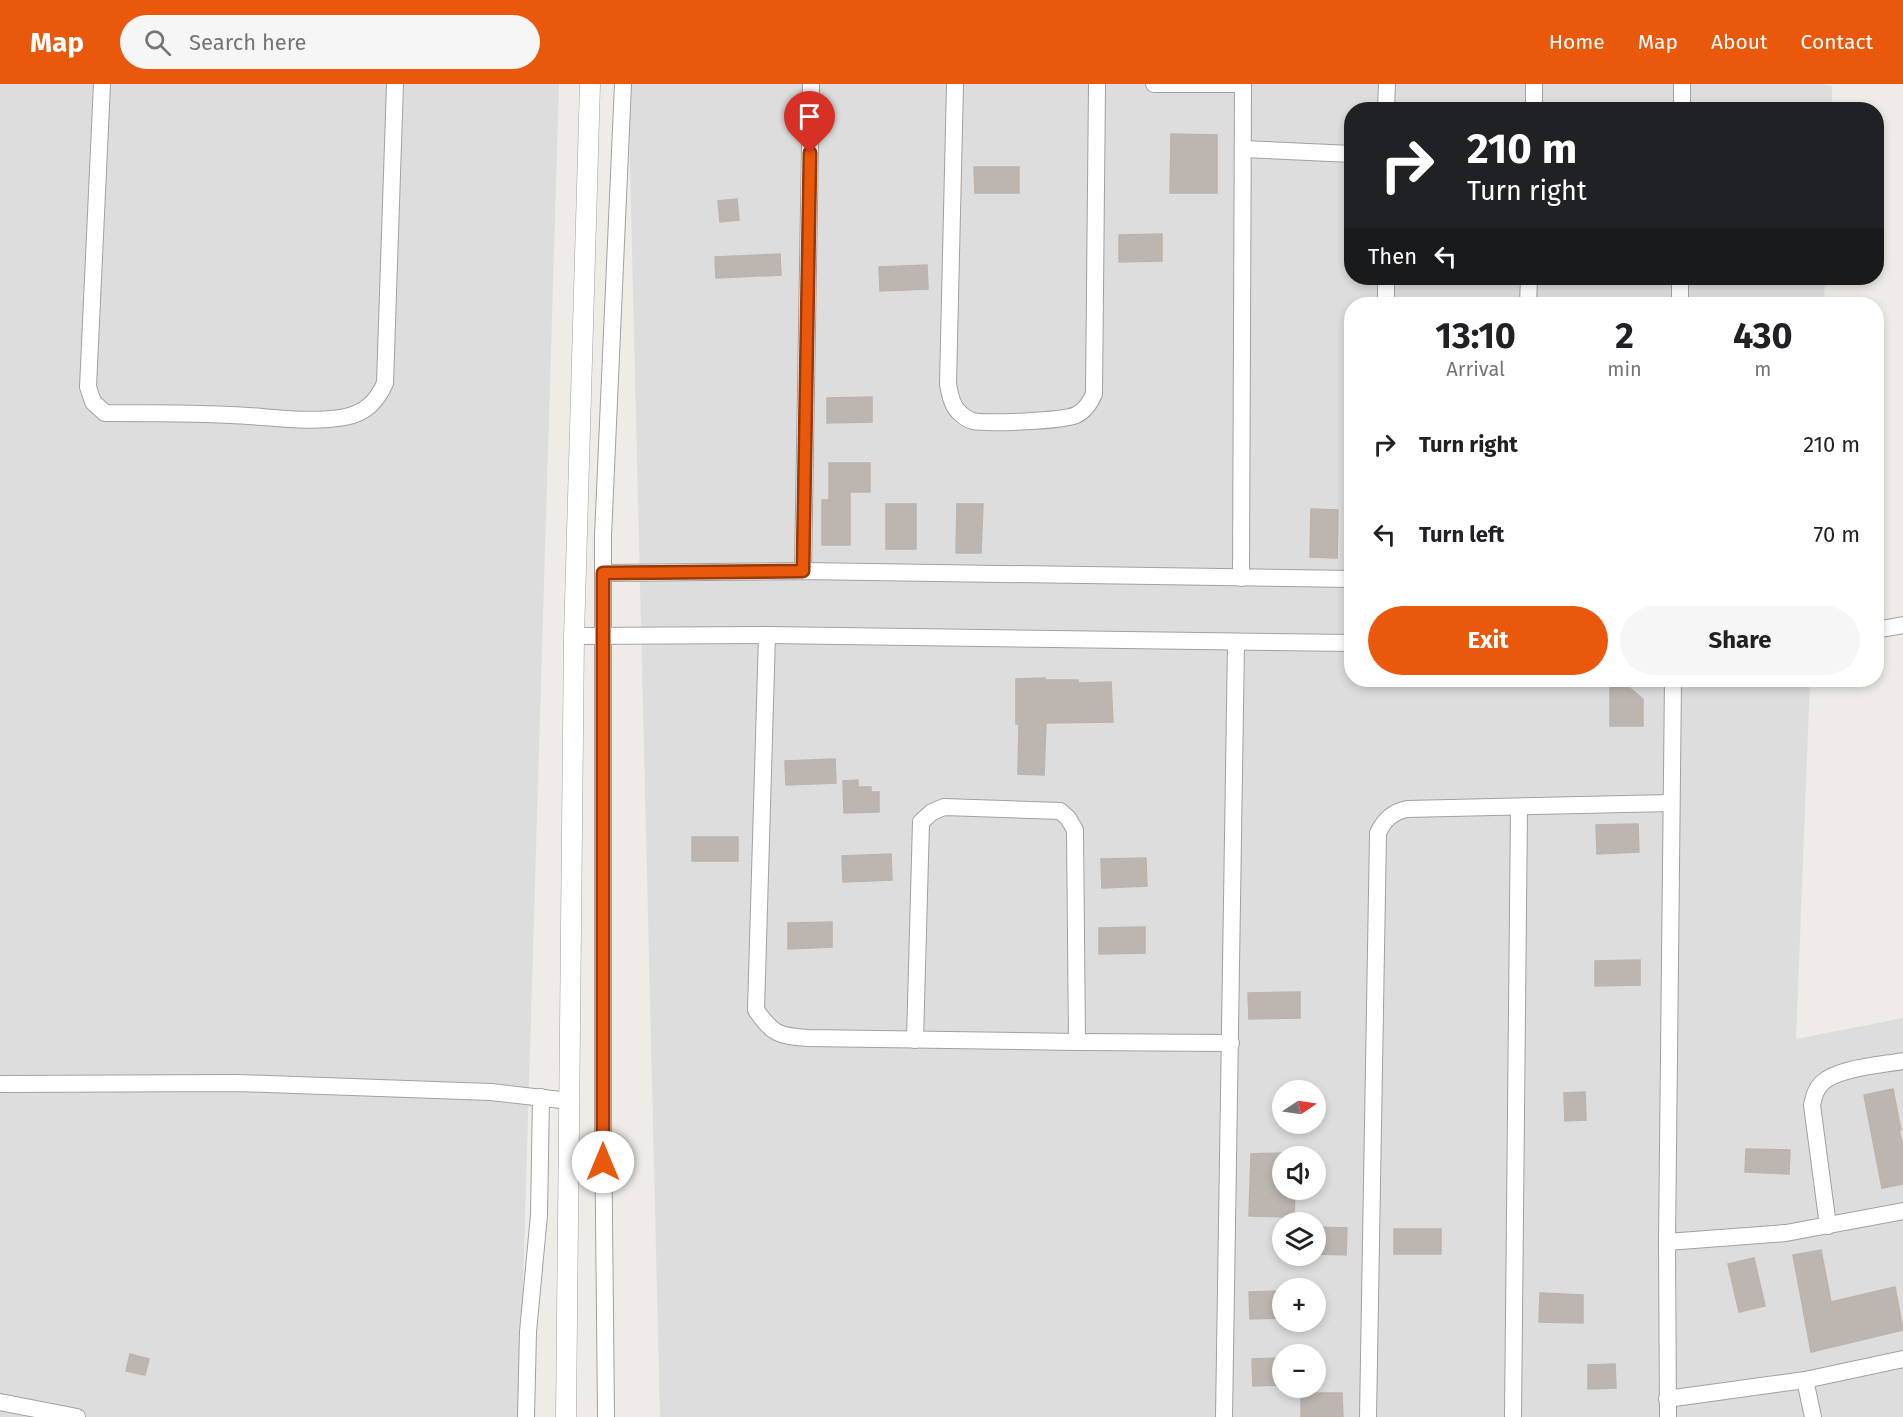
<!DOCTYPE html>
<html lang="en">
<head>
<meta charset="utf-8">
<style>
	:root { --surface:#fff; --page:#f6f6f6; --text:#202124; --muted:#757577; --accent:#ea580c }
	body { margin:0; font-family:"Fira Sans",sans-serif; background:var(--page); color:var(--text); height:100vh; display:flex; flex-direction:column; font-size:22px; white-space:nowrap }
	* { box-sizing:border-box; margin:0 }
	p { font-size:20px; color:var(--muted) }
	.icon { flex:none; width:33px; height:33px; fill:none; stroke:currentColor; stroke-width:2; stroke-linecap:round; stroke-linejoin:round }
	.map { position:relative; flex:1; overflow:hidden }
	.panel { position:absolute; left:1344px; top:213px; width:540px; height:390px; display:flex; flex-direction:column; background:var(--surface); border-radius:24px; box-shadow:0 3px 9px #0003 }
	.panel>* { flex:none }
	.banner { position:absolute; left:1344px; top:18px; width:540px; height:183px; border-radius:24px; box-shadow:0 3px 9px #0003; background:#202124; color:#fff; overflow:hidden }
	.needle { width:39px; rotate:77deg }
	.controls { position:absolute; left:1272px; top:996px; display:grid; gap:12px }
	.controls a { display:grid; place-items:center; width:54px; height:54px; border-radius:50%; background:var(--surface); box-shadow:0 3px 9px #0003; font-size:30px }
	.pin { position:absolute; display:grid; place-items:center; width:51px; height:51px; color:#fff; margin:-62px -26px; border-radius:50% 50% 50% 0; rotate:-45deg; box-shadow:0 0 6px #0007 }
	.pin .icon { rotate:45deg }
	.me { position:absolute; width:66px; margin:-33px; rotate:0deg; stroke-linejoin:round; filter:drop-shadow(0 0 4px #0008) }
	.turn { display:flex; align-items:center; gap:21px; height:126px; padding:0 24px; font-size:27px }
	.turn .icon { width:78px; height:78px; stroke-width:2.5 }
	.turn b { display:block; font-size:42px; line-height:51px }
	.then { display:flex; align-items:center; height:57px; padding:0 24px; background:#0003; gap:12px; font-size:22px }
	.eta { display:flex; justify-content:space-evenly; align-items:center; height:102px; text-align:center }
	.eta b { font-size:36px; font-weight:700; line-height:42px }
	.button { display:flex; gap:12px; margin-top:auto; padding:12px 24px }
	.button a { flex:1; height:69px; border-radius:36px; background:var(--accent); color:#fff; font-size:24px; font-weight:700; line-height:69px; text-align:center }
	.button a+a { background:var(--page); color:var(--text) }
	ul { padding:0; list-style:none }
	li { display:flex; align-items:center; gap:18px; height:90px; padding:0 24px }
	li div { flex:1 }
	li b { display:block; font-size:22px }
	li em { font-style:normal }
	header { display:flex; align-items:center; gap:36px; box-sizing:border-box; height:84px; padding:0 30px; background:var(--accent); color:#fff }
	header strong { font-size:28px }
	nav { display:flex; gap:33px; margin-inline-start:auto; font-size:21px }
	.search { width:420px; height:54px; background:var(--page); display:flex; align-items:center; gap:15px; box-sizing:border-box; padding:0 21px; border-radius:33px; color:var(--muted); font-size:22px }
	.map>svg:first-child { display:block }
	.residential { fill:#ddd; fill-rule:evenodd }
	.building { fill:#bcb5b0; stroke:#bfb3ab; stroke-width:1.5 }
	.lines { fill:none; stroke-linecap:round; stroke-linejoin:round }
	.minor-casing { stroke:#a1a1a1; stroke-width:18 }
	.tertiary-casing { stroke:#a1a1a1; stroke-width:21 }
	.minor { stroke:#fff; stroke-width:16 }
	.tertiary { stroke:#fff; stroke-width:20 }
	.route-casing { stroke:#983908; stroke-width:15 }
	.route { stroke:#ea580c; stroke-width:10 }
</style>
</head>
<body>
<header>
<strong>Map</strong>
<div class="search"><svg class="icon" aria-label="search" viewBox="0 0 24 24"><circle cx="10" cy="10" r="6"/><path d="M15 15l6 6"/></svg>Search here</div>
<nav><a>Home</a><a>Map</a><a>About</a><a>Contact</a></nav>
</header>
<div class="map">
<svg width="1903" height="1333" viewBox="0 0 1903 1333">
	<rect width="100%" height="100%" fill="#efece7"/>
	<g class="residential">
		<polygon points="0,0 559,0 519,1333 0,1333"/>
		<path d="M628 0H1821L1832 2V25L1352 26V194H1825L1824 220H1352V596H1810L1796 955 1903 934V1333H660ZM1282 1006H1316V1040H1282ZM1282 1072H1316V1106H1282ZM1282 1138H1316V1172H1282ZM1282 1204H1316V1238H1282ZM1282 1270H1316V1304H1282Z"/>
	</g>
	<g class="building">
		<polygon points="1171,50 1217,51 1217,109 1170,109"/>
		<polygon points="974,83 1019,83 1019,109 975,109"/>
		<polygon points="737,115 739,136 720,138 718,117"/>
		<polygon points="1162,150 1162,177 1119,178 1119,151"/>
		<polygon points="780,170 781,191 716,194 715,173"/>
		<polygon points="927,181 928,205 880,207 879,183"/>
		<polygon points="872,313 872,338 827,339 827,314"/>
		<polygon points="829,379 870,379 870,408 850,408 850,461 822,461 822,416 829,416"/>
		<rect x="886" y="420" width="30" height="45"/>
		<polygon points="957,420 983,420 981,469 956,469"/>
		<polygon points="1311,425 1338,426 1337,474 1310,473"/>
		<polygon points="1045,594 1045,596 1078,596 1078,599 1111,598 1113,638 1046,639 1044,691 1018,690 1019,640 1016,640 1016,595"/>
		<polygon points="1610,601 1626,601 1643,615 1643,642 1610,642"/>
		<polygon points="835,675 836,699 786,701 785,677"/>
		<polygon points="858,696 858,703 871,703 871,708 879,708 879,728 844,729 843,697"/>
		<polygon points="1638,740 1639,768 1597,770 1596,741"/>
		<rect x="692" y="753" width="46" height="24"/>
		<polygon points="891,770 892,796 843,798 842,772"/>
		<polygon points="1146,774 1147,802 1102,804 1101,775"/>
		<polygon points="832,838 832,863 788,865 788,839"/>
		<polygon points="1145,843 1145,869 1099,870 1099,844"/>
		<polygon points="1640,876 1640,901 1595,902 1595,877"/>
		<polygon points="1300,908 1300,934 1249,935 1248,909"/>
		<polygon points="1893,1005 1901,1046 1899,1046 1903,1063 1903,1100 1882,1104 1864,1011"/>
		<polygon points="1585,1008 1586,1036 1565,1037 1564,1009"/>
		<polygon points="1746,1065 1790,1066 1789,1090 1745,1088"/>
		<polygon points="1282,1069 1282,1106 1295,1106 1294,1133 1249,1132 1251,1070"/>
		<polygon points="1316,1143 1347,1144 1346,1171 1316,1170"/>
		<rect x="1394" y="1145" width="47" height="25"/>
		<polygon points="1821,1166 1831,1218 1895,1203 1903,1246 1811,1268 1793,1171"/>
		<polygon points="1754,1174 1765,1222 1739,1228 1728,1180"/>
		<polygon points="1282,1207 1282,1234 1250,1235 1249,1208"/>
		<polygon points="1540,1209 1583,1211 1583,1239 1539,1238"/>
		<polygon points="130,1270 149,1275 145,1291 126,1287"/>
		<polygon points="1282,1274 1282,1301 1253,1302 1252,1275"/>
		<polygon points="1615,1280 1616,1304 1588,1305 1588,1281"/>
		<polygon points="1301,1309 1342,1309 1343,1333 1301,1333"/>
	</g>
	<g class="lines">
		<g class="minor-casing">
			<g id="minor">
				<path d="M102 0 88 303 93 318 105 329C146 329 188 329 230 331 268 332 308 340 345 333 366 329 377 317 385 299L395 0"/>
				<path d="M955 0 948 300C950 311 952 323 961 330 964 333 969 336 973 337 988 340 1063 337 1076 331 1085 327 1090 319 1094 310L1097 0"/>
				<polyline points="1154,0 1243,0"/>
				<polyline points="1386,26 1387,0"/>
				<polyline points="1534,26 1534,0"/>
				<polyline points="1682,26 1682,0"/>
				<polyline points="1243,65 1352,70"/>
				<polyline points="1386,194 1386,220"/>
				<polyline points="1528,220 1529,194"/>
				<polyline points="1680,220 1680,194"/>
				<polyline points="803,487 811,0"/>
				<polyline points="603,489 803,487 1352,495"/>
				<polyline points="1241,494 1243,0"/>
				<polyline points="1876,546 1903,541"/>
				<path d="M767 551 756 926C773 950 778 952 808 954L1077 958 1231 959"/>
				<polyline points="574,552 767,551 1352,559"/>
				<polyline points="915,956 921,738 932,728 944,723 1060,727 1068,734 1075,746 1077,958"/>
				<polyline points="0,1000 238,999 491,1008 570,1017"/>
				<path d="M1828 1142 1812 1021C1814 1013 1815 1006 1822 999 1837 984 1881 981 1903 977"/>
				<polyline points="1667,1158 1786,1149 1903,1127"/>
				<polyline points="1805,1296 1813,1333"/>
				<polyline points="1667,1315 1805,1296 1903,1275"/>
				<polyline points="0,1318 77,1333"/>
				<polyline points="526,1333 528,1248 539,1131 541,1013"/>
				<polyline points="606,1333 603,1031 603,452 623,0"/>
				<polyline points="1224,1333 1236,559"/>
				<path d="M1368 1333 1378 749C1384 736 1392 728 1407 725L1671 719"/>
				<polyline points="1513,1333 1519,723"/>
				<polyline points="1668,1333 1667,1158 1673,596"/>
			</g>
		</g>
		<g class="tertiary-casing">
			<polyline id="tertiary" points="566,1333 574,552 590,0"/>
		</g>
		<use href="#minor" class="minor"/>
		<use href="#tertiary" class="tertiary"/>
	</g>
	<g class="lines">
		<g class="route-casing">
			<polyline id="route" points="603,1078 603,489 803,487 810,69"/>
		</g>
		<use href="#route" class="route"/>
	</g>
</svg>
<div class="controls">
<a><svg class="needle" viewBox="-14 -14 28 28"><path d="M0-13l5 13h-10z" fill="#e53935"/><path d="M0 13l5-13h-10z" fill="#757577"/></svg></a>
<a><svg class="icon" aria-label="sound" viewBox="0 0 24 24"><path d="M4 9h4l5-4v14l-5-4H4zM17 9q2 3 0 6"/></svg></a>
<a><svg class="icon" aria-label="layers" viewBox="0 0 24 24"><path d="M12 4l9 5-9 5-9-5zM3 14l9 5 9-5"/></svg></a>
<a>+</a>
<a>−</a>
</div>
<div class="pin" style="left:810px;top:69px;background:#d93025"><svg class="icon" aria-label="arrive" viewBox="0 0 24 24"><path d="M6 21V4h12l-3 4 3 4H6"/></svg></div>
<svg class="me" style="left:603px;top:1078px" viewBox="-20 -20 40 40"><circle r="19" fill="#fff"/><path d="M0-13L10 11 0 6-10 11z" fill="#ea580c"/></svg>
<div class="banner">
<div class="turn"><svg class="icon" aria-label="right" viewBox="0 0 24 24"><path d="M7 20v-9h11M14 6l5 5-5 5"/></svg><div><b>210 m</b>Turn right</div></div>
<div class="then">Then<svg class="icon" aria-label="left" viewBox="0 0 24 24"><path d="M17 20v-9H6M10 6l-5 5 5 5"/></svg></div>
</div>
<section class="panel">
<div class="eta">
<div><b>13:10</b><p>Arrival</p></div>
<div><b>2</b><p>min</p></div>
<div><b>430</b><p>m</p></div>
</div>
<ul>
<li><svg class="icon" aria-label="right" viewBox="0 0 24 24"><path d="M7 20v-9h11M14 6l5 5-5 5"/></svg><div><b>Turn right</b></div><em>210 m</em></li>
<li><svg class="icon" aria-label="left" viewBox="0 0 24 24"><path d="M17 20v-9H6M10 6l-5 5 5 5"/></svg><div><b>Turn left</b></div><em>70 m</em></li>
</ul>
<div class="button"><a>Exit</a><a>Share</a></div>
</section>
</div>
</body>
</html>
